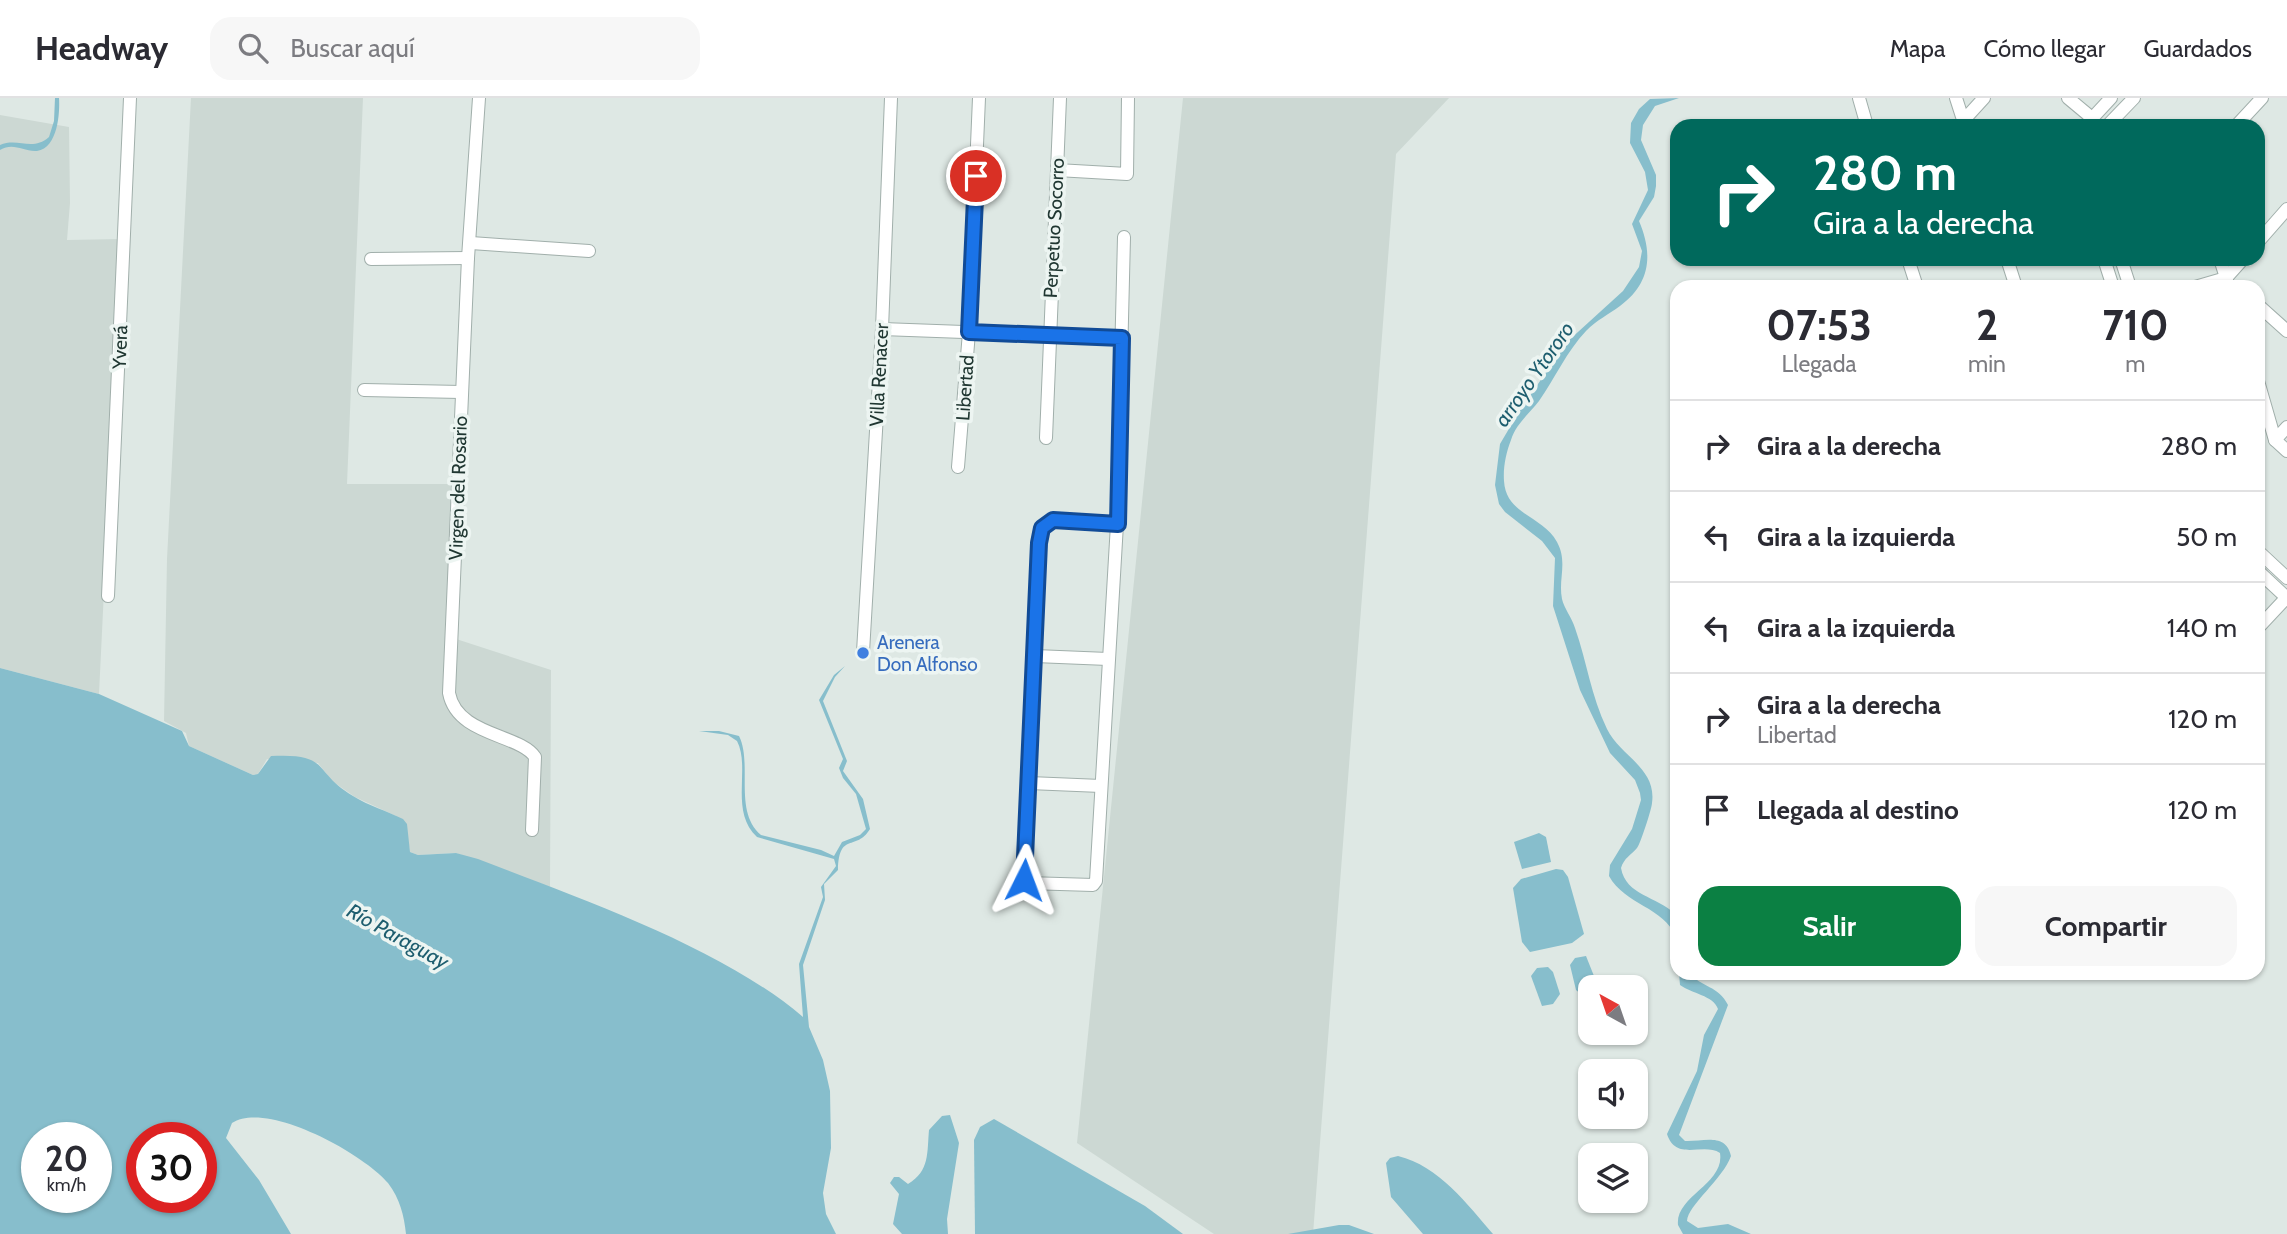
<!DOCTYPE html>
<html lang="es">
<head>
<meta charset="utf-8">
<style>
	:root { --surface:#fff; --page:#f7f7f7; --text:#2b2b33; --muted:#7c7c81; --line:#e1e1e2; --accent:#0b8043 }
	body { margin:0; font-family:Cabin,sans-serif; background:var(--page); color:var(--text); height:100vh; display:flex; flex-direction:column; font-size:26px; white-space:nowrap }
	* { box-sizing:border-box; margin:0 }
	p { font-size:23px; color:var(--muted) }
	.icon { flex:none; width:38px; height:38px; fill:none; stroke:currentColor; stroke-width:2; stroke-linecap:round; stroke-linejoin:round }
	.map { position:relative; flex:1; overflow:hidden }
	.drawer { position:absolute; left:1670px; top:182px; width:595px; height:700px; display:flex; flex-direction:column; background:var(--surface); border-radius:21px; box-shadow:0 2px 5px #0004 }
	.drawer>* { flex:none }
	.banner { position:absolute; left:1670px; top:21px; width:595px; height:147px; border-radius:21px; box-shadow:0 2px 5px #0004; background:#00695c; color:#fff; overflow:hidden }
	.needle { width:46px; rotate:320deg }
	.buttons { position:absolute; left:1578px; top:877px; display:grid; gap:14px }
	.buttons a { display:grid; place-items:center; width:70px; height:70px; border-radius:14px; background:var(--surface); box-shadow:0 2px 5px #0004; font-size:35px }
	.speed { position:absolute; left:21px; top:1024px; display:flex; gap:14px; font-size:35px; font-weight:700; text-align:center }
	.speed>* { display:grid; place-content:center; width:91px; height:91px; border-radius:50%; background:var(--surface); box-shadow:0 2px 5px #0004; line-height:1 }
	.speed small { font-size:18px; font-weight:400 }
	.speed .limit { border:10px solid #d22; background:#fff; color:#111 }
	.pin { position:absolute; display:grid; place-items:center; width:60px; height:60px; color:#fff; margin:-30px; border:4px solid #fff; border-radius:50%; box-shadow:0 2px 7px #0007 }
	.me { position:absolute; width:77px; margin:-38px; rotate:3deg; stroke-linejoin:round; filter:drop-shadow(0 0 5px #0008) }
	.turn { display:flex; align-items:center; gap:24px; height:147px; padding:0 28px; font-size:32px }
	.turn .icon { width:91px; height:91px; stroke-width:2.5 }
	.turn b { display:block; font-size:49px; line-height:60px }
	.eta { display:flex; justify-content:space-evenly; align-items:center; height:119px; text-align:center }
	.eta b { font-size:42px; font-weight:700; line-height:49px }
	.primary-button { display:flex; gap:14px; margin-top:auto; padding:14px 28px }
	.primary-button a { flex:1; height:80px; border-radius:21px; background:var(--accent); color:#fff; font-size:28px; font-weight:700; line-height:80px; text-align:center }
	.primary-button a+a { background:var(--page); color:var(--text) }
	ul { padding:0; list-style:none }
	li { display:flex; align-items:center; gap:21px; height:91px; padding:0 28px; border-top:2px solid var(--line) }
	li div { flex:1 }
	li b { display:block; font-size:26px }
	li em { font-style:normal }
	header { display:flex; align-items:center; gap:42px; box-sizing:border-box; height:98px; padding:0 35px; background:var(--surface); border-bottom:2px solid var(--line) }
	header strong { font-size:33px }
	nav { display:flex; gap:38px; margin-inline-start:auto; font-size:24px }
	.search { width:490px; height:63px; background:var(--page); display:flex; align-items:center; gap:18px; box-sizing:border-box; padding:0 24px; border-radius:21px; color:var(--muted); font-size:26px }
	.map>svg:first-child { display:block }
	.built { fill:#ccd8d3 }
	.water { fill:#87becc; fill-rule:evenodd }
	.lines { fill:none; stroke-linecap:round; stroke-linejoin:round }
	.minor-casing { stroke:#a1afab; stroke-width:14 }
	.minor { stroke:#fff; stroke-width:12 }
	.route-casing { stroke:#114b97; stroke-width:18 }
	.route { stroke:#1a73e8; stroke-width:12 }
	.shop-dot { fill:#3f7fe0; stroke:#edf5f2; stroke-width:2.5 }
	.labels { text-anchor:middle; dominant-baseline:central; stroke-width:7; stroke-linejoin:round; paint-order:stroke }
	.street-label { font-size:19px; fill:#203732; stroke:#edf5f2 }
	.shop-label { font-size:19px; fill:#366cbe; stroke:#edf5f2; text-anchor:start }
	.water-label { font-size:21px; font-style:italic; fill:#1e5e6f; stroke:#edf5f2 }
</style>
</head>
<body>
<header>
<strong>Headway</strong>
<div class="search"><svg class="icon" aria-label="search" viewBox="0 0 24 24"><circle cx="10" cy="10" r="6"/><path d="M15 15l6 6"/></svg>Buscar aquí</div>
<nav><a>Mapa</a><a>Cómo llegar</a><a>Guardados</a></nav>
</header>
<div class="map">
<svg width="2287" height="1136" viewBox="0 0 2287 1136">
	<rect width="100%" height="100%" fill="#dee8e4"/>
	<g class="built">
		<polygon points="191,0 363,0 347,386 454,386 450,539 551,572 550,789 456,755 418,757 410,754 407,735 396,718 355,699 332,683 318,665 267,661 258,676 253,677 189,648 186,635 164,623 167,461"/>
		<polygon points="1183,0 1449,0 1396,56 1313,1136 1214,1136 1077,1045"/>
		<polygon points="0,17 69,29 70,105 67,142 121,141 99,596 0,570"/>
	</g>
	<g class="water">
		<path d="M55 0H59C60 14 58 50 37 53 23 54 14 44 0 52V47C18 39 32 54 49 39L54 23Z"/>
		<path d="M1679 0 1655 8 1643 27 1641 42 1656 77V88L1654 99 1639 123C1653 156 1651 185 1620 208 1609 216 1597 222 1586 233 1567 253 1555 280 1539 303 1529 316 1516 326 1511 342 1506 355 1503 369 1504 383 1506 417 1543 418 1557 444 1568 464 1558 481 1562 501 1564 510 1572 520 1575 530 1587 564 1591 598 1607 631 1620 658 1657 670 1652 705 1652 710 1640 747 1637 750 1631 757 1624 760 1621 770 1626 798 1657 798 1675 816L1676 839C1664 809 1625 807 1609 778L1610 767 1632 731 1641 702 1640 695 1635 682 1610 655 1580 592 1553 508 1555 460 1542 443 1505 414 1499 406 1495 387 1500 346 1520 312 1567 244 1623 193 1639 169 1642 153 1632 126 1648 92 1645 74 1630 45 1631 25 1639 11 1650 1Z"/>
		<path d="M845 568 835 579 823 603 847 663 843 673 863 701 870 731C856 754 839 733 838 772L824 786 825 802 803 867 809 929 823 962 830 993 831 1050 823 1095 826 1116 836 1136H406C404 1117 400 1101 388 1085 364 1056 267 1002 232 1025L226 1040 259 1082 291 1136H0V570L99 596 182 633 189 648 253 677 258 676 271 658C332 655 311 673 353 698 369 708 387 713 403 721L407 726 410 754 418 757 456 755 478 761C579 800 721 849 803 919L799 866 823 799 821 789 836 768 834 761 757 739C729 713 751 670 737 643L728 637 699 633H719L739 638C753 666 733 713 761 737L821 752 834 758 842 744 860 737 866 731 856 696 843 680 839 670 843 661 819 602 834 577ZM37 1040H96V1099H37ZM142 1040H201V1099H142Z"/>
		<polygon points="1539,735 1546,739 1551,764 1522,771 1514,744"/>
		<polygon points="1556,771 1563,772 1568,779 1584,836 1572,845 1530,854 1522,844 1513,790 1521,781"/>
		<polygon points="1586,858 1598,888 1591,889 1591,895 1582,897 1576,892 1570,867 1575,860"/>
		<polygon points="1548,869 1553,874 1560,896 1553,906 1542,908 1531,878 1537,870"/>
		<path d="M1679 875H1689C1701 889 1719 888 1728 907L1679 1037 1685 1043C1702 1044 1726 1034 1731 1058 1723 1081 1688 1107 1687 1123L1698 1130 1728 1126 1751 1136H1683L1678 1127C1675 1098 1725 1086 1720 1055 1703 1044 1676 1064 1667 1036L1697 973 1704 937 1718 911C1713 897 1692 896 1680 887Z"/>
		<path d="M950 1017 959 1045 947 1121 948 1136H902L893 1126 899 1096 890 1085 894 1079H899L908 1086C930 1073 927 1054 929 1032L942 1018Z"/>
		<polygon points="994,1021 1145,1108 1183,1136 975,1136 974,1042 980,1029"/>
		<path d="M1398 1058C1439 1068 1467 1106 1493 1136H1423L1391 1099 1386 1065 1390 1060Z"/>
		<polygon points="1339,1127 1349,1127 1374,1136 1288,1136"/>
	</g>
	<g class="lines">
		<g class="minor-casing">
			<g id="minor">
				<path d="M479 0 468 160 449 595C457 638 520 636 535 659L532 732"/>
				<polyline points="1859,0 1867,28"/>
				<polyline points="1956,0 1965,28"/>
				<polyline points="2068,0 2092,20"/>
				<polyline points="1963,23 1984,0"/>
				<polyline points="2085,28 2111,0"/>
				<polyline points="2107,28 2134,0"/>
				<polyline points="2236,28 2262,0"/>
				<polyline points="1057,72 1127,76 1128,0"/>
				<polyline points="2258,144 2287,111"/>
				<polyline points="471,145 589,153"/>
				<polyline points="371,161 468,160"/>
				<polyline points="1908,161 1917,189"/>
				<polyline points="2007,161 2016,189"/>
				<polyline points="2104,161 2113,189"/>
				<polyline points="2121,161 2130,189"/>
				<polyline points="2220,161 2229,189"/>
				<polyline points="2195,189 2226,180 2243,161"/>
				<polyline points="2258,207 2287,233"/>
				<polyline points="882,231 1122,240"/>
				<polyline points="2258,283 2275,342 2287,353"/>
				<polyline points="364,292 461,294"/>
				<polyline points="1046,340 1060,0"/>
				<polyline points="2275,342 2287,329"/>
				<polyline points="958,369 969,234 979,0"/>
				<polyline points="1117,426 1053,422 1042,430 1039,445 1024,782 1027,785 1093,787 1096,783 1117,426 1124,139"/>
				<polyline points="2258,453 2287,480"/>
				<polyline points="2258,473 2286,499"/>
				<polyline points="108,498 130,0"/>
				<polyline points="2258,530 2287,499"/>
				<polyline points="863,554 882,231 891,0"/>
				<polyline points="1035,558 1108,561"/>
				<polyline points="1029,685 1101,688"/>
			</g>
		</g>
		<use href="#minor" class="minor"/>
	</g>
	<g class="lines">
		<g class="route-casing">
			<polyline id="route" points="976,78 969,234 1122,240 1118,426 1053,422 1042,430 1039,445 1024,782"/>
		</g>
		<use href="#route" class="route"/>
	</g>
	<circle class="shop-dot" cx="863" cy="555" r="7"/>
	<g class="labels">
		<g class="street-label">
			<text transform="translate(1054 130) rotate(-87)">Perpetuo Socorro</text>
			<text transform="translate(120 249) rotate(-88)">Yverá</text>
			<text transform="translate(879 277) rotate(-87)">Villa Renacer</text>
			<text transform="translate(965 290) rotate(-86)">Libertad</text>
			<text transform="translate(458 390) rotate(-88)">Virgen del Rosario</text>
		</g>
		<g class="shop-label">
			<text x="877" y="544">Arenera<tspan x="877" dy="22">Don Alfonso</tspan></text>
		</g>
		<g class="water-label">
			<text transform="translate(1534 276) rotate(-55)">arroyo Ytororo</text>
			<text transform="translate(398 838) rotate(29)">Río Paraguay</text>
		</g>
	</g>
</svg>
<div class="buttons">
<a><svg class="needle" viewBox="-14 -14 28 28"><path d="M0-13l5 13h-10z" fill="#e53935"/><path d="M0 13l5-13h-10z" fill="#7c7c81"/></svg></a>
<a><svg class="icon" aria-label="sound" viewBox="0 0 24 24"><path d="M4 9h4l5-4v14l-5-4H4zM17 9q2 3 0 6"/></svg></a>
<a><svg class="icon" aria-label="layers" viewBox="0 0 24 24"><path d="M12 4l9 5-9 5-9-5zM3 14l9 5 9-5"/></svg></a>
</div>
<div class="speed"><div>20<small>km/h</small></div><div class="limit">30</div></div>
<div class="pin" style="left:976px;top:78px;background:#d93025"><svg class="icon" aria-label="arrive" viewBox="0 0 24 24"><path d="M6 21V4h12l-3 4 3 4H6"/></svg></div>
<svg class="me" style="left:1024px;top:782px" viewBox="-20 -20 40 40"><path d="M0-17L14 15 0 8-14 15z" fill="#1a73e8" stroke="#fff" stroke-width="4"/></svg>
<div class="banner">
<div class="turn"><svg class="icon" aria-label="right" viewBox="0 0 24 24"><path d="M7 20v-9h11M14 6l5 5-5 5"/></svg><div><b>280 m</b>Gira a la derecha</div></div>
</div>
<section class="drawer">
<div class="eta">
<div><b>07:53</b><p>Llegada</p></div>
<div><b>2</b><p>min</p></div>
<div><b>710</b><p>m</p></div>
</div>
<ul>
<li><svg class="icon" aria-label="right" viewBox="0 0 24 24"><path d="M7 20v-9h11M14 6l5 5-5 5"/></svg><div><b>Gira a la derecha</b></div><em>280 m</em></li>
<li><svg class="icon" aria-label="left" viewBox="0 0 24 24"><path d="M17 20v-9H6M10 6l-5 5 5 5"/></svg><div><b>Gira a la izquierda</b></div><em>50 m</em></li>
<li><svg class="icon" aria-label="left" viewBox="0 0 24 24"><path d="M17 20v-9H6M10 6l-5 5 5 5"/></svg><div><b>Gira a la izquierda</b></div><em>140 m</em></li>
<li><svg class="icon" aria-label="right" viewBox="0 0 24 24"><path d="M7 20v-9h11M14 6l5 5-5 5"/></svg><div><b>Gira a la derecha</b><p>Libertad</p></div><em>120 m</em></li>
<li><svg class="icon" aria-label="arrive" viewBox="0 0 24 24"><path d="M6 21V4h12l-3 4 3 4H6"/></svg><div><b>Llegada al destino</b></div><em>120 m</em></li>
</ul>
<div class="primary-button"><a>Salir</a><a>Compartir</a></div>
</section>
</div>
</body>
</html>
